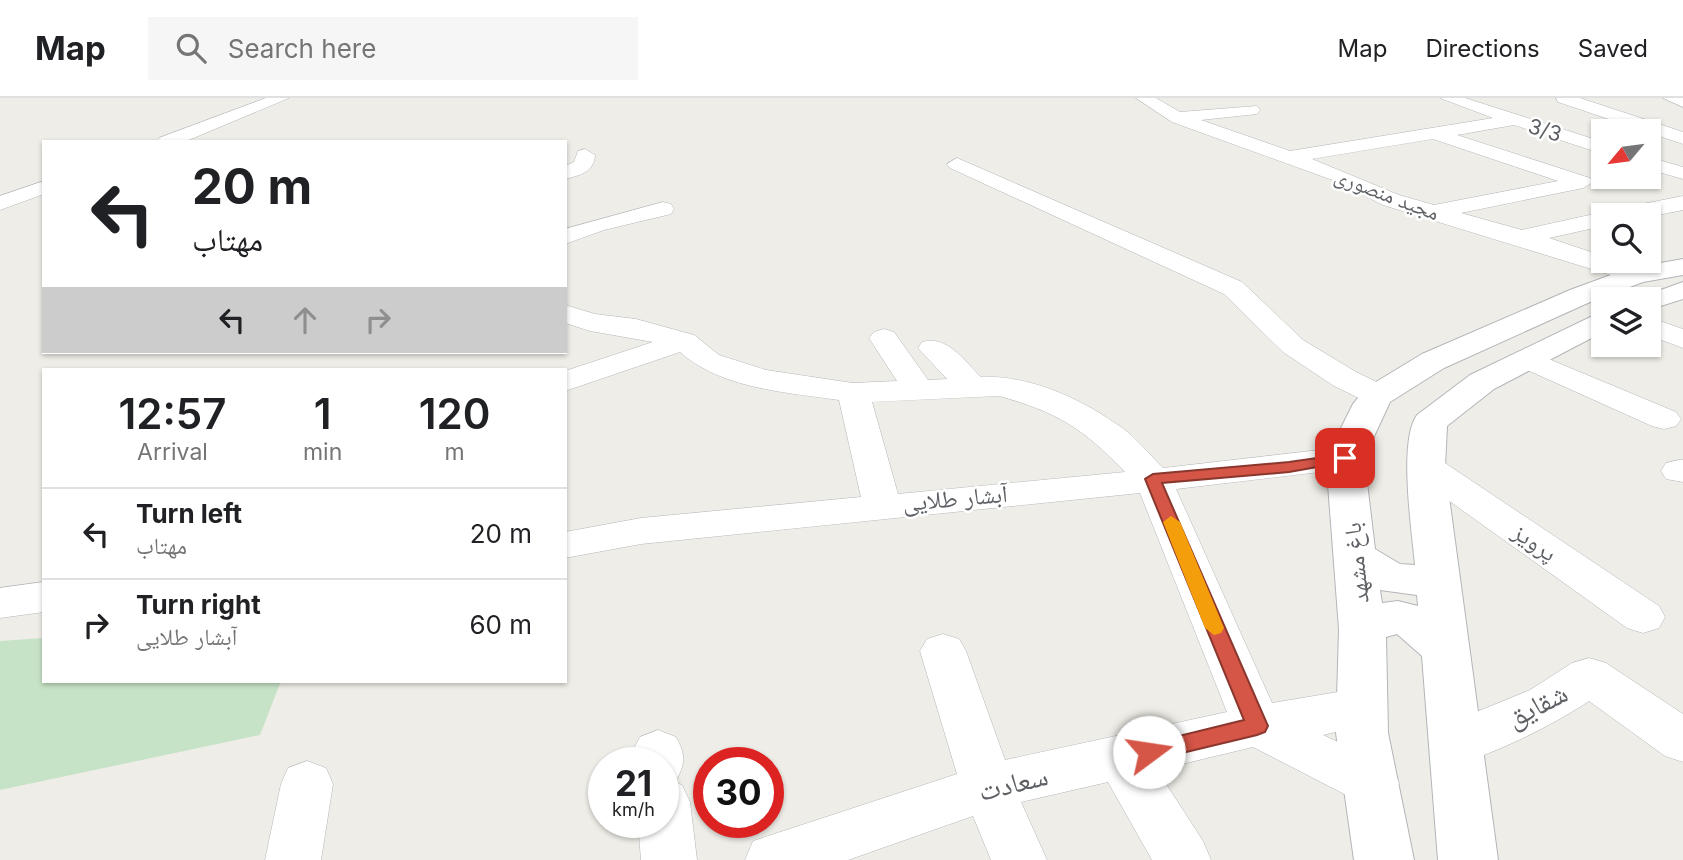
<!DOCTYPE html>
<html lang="en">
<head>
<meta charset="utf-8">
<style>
	:root { --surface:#fff; --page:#f6f6f6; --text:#202124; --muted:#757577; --line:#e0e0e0 }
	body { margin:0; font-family:Inter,"Noto Naskh Arabic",sans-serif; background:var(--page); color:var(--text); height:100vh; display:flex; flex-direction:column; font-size:26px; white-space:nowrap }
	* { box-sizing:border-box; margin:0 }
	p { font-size:23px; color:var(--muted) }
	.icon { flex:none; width:38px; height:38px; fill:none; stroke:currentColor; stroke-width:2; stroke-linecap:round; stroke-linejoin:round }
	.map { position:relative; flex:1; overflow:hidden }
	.side { position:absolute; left:42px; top:270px; width:525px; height:315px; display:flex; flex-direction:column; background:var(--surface); border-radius:0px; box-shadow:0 2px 5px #0004 }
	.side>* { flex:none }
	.top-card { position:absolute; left:42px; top:42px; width:525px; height:214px; border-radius:0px; box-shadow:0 2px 5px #0004; background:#fff; color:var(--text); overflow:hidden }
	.needle { width:46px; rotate:241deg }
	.fabs { position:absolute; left:1591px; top:21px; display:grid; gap:14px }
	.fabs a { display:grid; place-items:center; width:70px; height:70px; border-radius:0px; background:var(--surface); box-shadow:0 2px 5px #0004; font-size:35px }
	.speed { position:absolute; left:588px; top:649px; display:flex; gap:14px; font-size:35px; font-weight:700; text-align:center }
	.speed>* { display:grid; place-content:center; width:91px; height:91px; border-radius:50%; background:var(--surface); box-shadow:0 2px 5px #0004; line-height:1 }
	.speed small { font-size:18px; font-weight:400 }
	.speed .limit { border:10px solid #d22; background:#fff; color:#111 }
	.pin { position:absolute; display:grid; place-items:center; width:60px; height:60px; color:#fff; margin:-30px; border-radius:14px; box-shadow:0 4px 10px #0006 }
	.me { position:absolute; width:77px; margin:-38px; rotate:76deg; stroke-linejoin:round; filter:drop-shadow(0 0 5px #0008) }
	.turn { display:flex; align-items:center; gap:24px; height:147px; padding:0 35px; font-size:32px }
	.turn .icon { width:91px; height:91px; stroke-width:2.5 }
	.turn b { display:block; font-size:49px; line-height:60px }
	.lanes { display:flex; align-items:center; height:66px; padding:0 35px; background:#0003; justify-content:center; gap:35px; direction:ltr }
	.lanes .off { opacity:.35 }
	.eta { display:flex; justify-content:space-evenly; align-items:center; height:119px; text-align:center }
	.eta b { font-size:42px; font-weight:600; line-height:49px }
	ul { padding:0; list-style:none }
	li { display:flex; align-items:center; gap:21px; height:91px; padding:0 35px; border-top:2px solid var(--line) }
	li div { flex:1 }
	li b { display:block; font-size:26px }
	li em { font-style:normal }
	header { display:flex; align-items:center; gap:42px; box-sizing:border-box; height:98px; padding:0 35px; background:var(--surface); border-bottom:2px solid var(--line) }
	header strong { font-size:33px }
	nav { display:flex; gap:38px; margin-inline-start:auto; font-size:24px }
	.search { width:490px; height:63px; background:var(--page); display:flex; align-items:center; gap:18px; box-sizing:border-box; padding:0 24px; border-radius:0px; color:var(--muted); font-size:26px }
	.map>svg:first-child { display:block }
	.green { fill:#c7e3c7 }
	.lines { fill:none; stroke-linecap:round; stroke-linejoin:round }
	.minor-casing { stroke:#b4b6ba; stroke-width:1 }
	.secondary-casing { stroke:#b3b5b9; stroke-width:2 }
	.minor { fill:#fff; fill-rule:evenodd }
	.secondary { fill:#fff; fill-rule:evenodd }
	.route { fill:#d55547; stroke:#8a372e; stroke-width:2 }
	.slow { fill:#f59e0b }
	.labels { text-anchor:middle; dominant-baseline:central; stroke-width:5; stroke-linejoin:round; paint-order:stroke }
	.far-street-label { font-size:21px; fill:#5e6165; stroke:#fff }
	.street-label { font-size:24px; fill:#5e6165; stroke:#fff }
	.near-street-label { font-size:28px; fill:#5e6165; stroke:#fff }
</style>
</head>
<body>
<header>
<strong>Map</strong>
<div class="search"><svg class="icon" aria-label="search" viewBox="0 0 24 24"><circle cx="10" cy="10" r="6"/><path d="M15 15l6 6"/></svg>Search here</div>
<nav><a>Map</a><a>Directions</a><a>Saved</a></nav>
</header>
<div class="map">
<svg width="1683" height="762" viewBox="0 0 1683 762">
	<rect width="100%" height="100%" fill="#efede7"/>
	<polygon class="green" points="44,540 44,583 281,583 260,637 0,692 0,543"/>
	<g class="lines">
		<g class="minor-casing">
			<g id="minor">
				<polygon points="266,0 289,0 184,44 157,44 159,40"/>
				<path d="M1136 0H1156L1180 14 1257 8 1260 12 1257 16 1201 22 1290 53 1493 20 1440 0H1465L1603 44V56L1514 27 1457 37 1590 80 1593 84 1583 90 1461 115 1522 132 1603 114 1611 116 1622 110 1683 98V112L1648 119 1603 117V128L1549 140 1603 158V163C1618 163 1641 164 1650 177L1646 182 1637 185 1383 107 1338 84 1172 24ZM1433 41 1558 83 1434 107 1399 97 1312 61Z"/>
				<polygon points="1556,0 1580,0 1683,34 1683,46 1558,4"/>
				<polygon points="1663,0 1683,0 1683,9"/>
				<path d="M585 51 595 57C594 74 581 77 565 81V68L574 64 578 53Z"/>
				<polygon points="1648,59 1683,69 1683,81 1648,71"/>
				<polygon points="957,60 1242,184 1303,242 1356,274 1389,290 1394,297 1389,304 1378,307 1367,304 1334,288 1283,254 1224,196 950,70 947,66"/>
				<polygon points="44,83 44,96 0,112 0,98"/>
				<polygon points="663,104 671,106 674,111 671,116 604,132 565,146 565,131"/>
				<path d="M565 207 595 216 636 221 694 237 719 257 766 272 853 285 897 283 869 240 874 234 884 231 894 234 928 282 947 281 918 250 922 244C948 237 964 263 981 279 1028 277 1077 299 1115 325 1133 336 1148 355 1163 370L1345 349 1358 352 1363 360 1358 368 1345 371 1176 391 1272 605 1362 590 1379 596 1386 610 1379 624 1323 637 1392 669 1399 685 1392 701 1373 708 1354 701 1253 649 1157 672 1203 743 1211 762H1152L1108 684 1021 704 1047 762H991L973 718 848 762H745L753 743 957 676 920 553 927 541 943 536 959 541 966 553 1005 662 1227 614 1140 395 641 446 565 460V434L641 420 861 399 839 302C785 294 722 291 680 254L565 293V273L653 244 590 233 565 225ZM999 298C1057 314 1083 330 1125 374L898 396 872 304Z"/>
				<polygon points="1648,219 1683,231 1683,250 1648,237"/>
				<polygon points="1527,252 1676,314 1681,321 1676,328 1664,331 1652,328 1516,267 1512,261 1516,255"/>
				<polygon points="1426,358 1439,361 1659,508 1665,519 1659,530 1643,535 1627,530 1413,377 1408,369 1413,361"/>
				<polygon points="1679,362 1683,362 1683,384 1666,381 1661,373 1666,365"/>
				<polygon points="44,484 44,514 0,520 0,490"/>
				<path d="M1589 560 1606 565 1683 616V664L1665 658 1589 603C1560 623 1492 658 1458 665 1451 666 1444 662 1437 660L1430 645 1437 630 1530 592 1572 565Z"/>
				<path d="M658 632 676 639C685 656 686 663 677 681L671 683 682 687 690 704 697 762H641L638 724H663V665H633L632 654 640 639Z"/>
				<polygon points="307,663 326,670 333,686 321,762 265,762 281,686 288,670"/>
			</g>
		</g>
		<g class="secondary-casing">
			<g id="secondary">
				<path d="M1683 161V177L1643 184 1590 204 1444 270 1390 304 1364 360 1375 451 1400 466 1415 467C1412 433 1398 343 1417 317L1470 277 1603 213V234L1494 291 1447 328 1445 369 1498 762H1438L1422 558 1397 536 1386 539 1388 635 1414 762H1354L1336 635 1339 531 1326 360 1353 306 1366 290 1422 256 1570 192 1627 171ZM1380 492 1417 497 1418 508 1398 503 1382 505Z"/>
				<polygon points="1683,184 1683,201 1648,212 1648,201 1636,201"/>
			</g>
		</g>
		<use href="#minor" class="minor"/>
		<use href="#secondary" class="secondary"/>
	</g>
	<polygon class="route" points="1345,356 1353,360 1351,363 1289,374 1162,385 1268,628 1265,634 1257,637 1149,663 1142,661 1138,654 1142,647 1244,622 1145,381 1153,376 1289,364"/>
	<polygon class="slow" points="1171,418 1180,424 1224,530 1221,535 1214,537 1205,530 1163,424"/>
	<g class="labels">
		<g class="far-street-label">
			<text transform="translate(1545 32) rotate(17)">3/3</text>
			<text transform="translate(1387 96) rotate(21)">مجید منصوری</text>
		</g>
		<g class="street-label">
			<text transform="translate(955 400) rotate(-5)">آبشار طلایی</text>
			<text transform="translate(1535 444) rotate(35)">پرویز</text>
			<text transform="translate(1356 465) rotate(-96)">باغ مشهد</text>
		</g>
		<g class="near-street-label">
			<text transform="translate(1537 607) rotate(-27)">شقایق</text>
			<text transform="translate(1013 685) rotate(-14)">سعادت</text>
		</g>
	</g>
</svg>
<div class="fabs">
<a><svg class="needle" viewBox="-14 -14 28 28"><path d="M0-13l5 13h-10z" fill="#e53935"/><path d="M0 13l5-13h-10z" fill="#757577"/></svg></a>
<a><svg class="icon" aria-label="search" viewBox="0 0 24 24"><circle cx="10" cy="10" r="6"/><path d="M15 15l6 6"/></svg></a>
<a><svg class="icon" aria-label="layers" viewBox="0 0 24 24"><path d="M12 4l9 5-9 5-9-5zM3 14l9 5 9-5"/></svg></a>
</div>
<div class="speed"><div>21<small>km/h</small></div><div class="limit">30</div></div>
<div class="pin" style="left:1345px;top:360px;background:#d93025"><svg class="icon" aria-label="arrive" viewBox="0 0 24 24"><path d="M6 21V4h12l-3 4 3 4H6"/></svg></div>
<svg class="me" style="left:1149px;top:654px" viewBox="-20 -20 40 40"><circle r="19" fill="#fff"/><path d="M0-13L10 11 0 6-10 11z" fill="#d55547"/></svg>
<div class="top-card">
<div class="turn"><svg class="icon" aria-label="left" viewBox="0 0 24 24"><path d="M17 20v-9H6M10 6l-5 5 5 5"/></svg><div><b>20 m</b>مهتاب</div></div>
<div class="lanes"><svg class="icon" aria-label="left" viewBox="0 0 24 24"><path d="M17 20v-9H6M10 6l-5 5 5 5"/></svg><svg class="icon off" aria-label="ahead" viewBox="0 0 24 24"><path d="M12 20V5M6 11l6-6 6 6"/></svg><svg class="icon off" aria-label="right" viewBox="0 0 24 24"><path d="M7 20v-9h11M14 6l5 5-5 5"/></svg></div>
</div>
<section class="side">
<div class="eta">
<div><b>12:57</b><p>Arrival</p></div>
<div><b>1</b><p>min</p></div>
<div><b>120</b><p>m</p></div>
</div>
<ul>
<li><svg class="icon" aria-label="left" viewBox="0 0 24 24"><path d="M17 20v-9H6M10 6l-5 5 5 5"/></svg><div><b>Turn left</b><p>مهتاب</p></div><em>20 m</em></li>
<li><svg class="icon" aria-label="right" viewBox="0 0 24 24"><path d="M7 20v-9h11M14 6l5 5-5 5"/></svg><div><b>Turn right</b><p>آبشار طلایی</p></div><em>60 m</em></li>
</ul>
</section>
</div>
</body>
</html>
